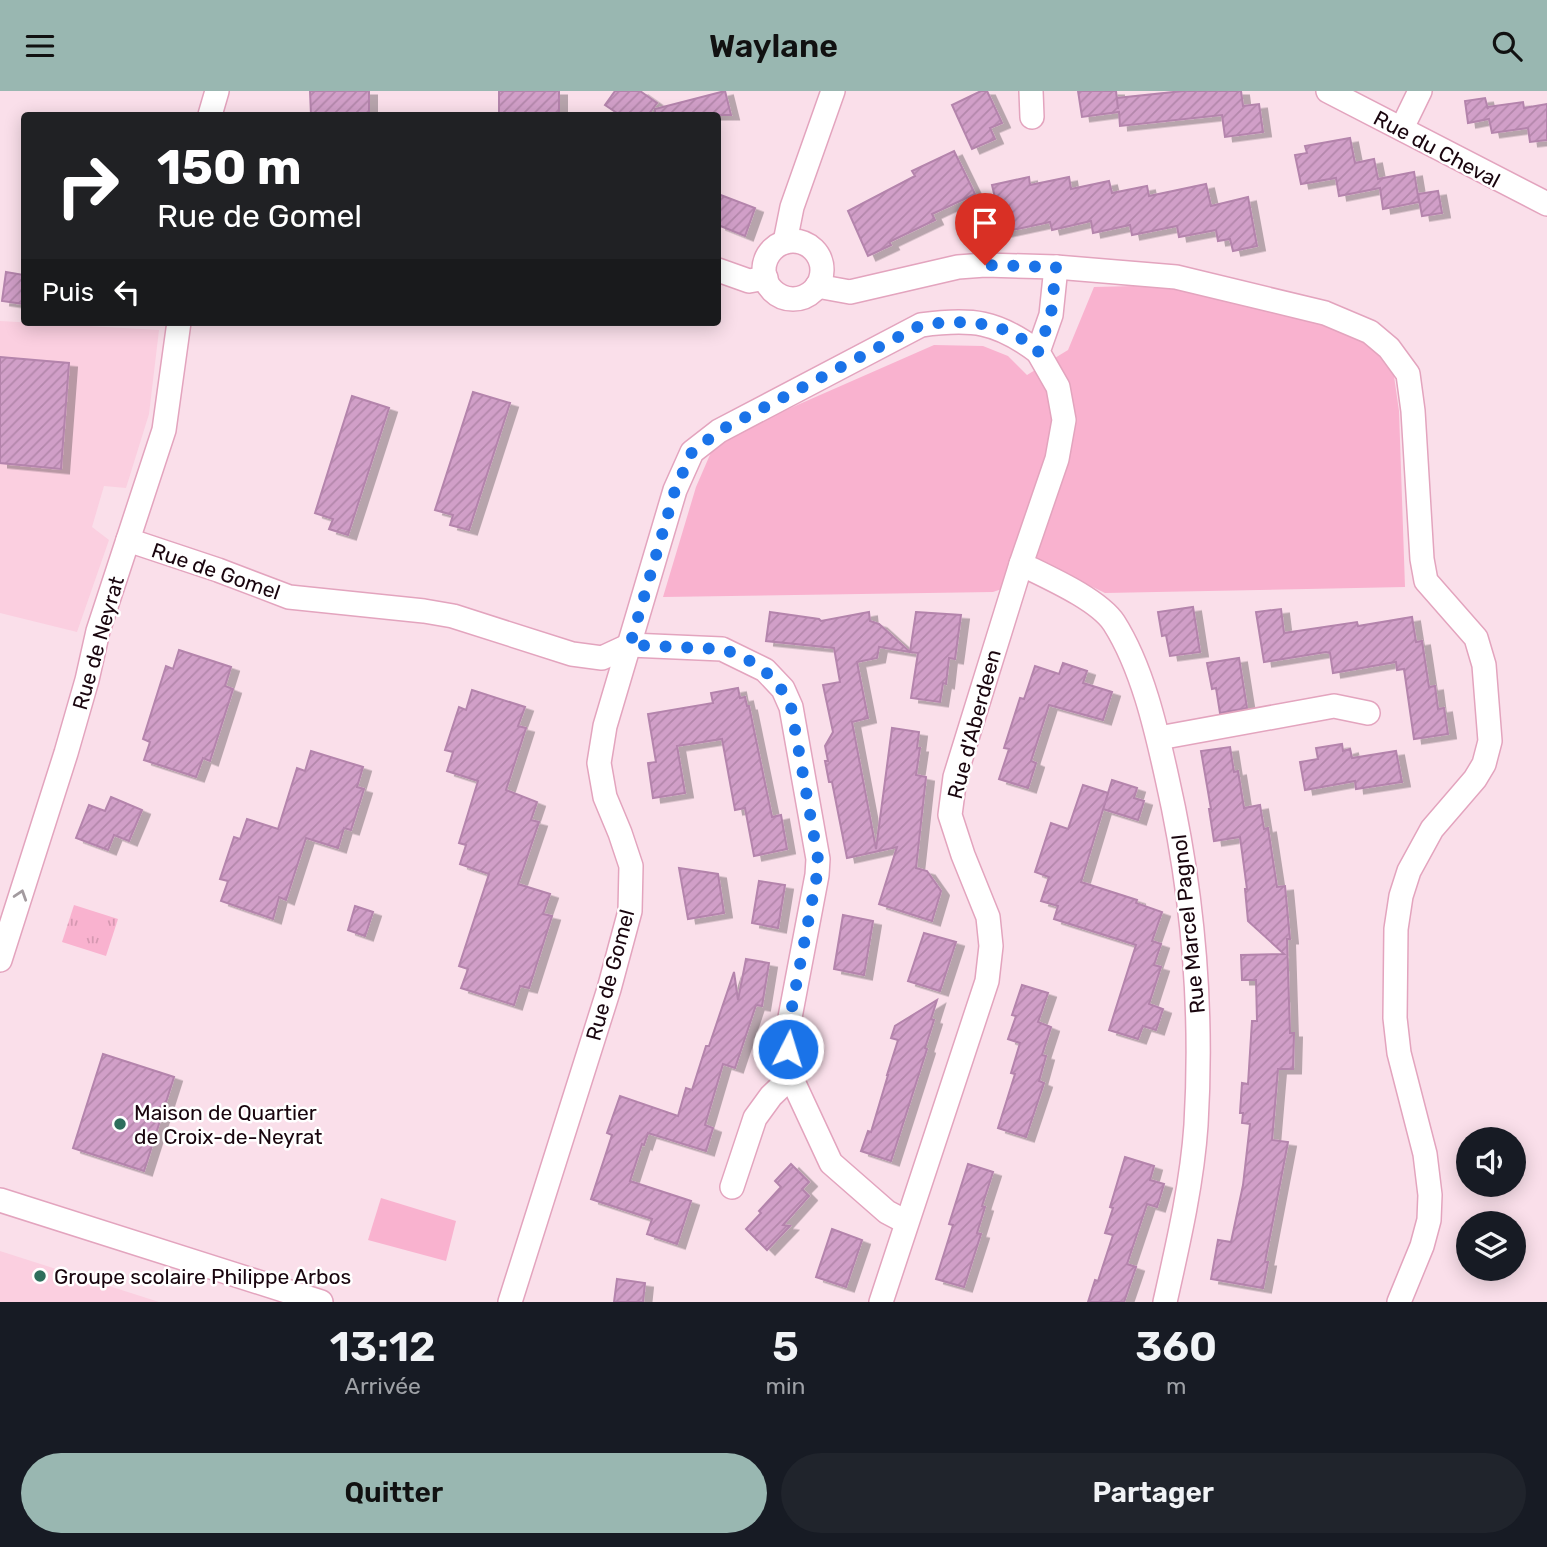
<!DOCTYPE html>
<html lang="fr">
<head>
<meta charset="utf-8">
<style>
	:root { --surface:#171b24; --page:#20242c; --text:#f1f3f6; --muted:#9ea1a6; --accent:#99b7b1 }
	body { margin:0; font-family:Rubik,sans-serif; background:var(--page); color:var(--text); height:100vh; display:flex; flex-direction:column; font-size:26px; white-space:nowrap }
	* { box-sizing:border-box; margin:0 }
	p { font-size:23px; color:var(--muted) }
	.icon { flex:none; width:38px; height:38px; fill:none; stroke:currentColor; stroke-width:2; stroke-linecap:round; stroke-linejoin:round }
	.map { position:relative; height:1211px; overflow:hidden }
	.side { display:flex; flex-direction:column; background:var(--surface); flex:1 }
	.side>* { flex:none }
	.top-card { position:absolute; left:21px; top:21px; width:700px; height:214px; border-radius:7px; box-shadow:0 4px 18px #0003; background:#202124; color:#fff; overflow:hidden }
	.controls { position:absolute; left:1456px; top:1036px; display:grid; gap:14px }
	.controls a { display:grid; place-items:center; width:70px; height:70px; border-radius:50%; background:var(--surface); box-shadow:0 4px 18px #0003; font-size:35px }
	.pin { position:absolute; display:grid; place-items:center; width:60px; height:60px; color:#fff; margin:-72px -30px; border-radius:50% 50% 50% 0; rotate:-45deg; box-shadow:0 0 7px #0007 }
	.pin .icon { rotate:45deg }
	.me { position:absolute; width:77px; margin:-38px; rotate:5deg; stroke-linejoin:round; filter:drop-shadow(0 0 5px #0008) }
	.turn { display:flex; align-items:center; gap:24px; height:147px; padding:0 21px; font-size:32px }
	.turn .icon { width:91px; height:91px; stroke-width:2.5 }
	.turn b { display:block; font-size:49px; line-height:60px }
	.then { display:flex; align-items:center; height:66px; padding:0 21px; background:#0003; gap:14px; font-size:26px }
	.eta { display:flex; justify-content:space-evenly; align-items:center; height:119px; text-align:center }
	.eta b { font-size:42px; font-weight:600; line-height:49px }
	.primary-button { display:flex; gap:14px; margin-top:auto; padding:14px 21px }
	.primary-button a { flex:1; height:80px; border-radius:42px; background:var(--accent); color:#111; font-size:28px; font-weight:600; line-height:80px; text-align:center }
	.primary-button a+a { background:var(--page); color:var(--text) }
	header { display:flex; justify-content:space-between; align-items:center; height:91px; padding:0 21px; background:var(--accent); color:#111; font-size:32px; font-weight:600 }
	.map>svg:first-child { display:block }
	.built { fill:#fbcfe0 }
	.green { fill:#f9b2cf }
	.park { fill:url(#park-tufts) }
	.building { fill:url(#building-hatch); stroke:#b484ac; stroke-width:2; filter:url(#shadow) }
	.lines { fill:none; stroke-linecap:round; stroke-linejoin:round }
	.minor-casing { stroke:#e3a4be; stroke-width:26 }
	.minor { stroke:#fff; stroke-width:23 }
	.oneway { stroke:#a39b9f }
	.route { stroke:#1a73e8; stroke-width:12; stroke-dasharray:0 21.6 }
	.poi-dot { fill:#2e6e5c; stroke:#fff; stroke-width:2.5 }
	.labels { text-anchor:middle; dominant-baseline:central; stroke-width:5; stroke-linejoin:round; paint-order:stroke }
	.street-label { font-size:21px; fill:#19050e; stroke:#fff }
	.poi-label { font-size:21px; fill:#19050e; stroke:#fff; text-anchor:start }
</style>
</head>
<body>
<header><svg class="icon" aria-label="menu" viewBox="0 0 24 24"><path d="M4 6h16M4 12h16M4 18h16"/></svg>Waylane<svg class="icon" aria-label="search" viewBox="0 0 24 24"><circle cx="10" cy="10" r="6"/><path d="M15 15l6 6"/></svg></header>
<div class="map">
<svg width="1547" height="1211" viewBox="0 0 1547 1211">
	<defs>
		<pattern id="park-tufts" width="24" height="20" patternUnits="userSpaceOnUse" patternTransform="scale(1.75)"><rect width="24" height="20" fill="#f9b2cf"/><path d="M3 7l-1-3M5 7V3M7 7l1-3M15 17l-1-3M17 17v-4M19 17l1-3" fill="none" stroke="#d598b1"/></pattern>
		<pattern id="building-hatch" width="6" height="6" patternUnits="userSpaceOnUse" patternTransform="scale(1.75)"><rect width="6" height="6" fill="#d19fc8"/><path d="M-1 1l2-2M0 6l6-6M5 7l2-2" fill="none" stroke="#b387ab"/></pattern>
		<filter id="shadow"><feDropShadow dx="8" dy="4.5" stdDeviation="0" flood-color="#0004"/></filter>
	</defs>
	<rect width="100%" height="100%" fill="#fadfea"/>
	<g class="built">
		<polygon points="0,230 159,239 149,323 126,397 104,395 92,436 109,449 77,541 0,522"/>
		<polygon points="0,1160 159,1211 0,1211"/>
	</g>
	<g class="green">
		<polygon points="1173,194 1315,227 1357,246 1376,261 1394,285 1399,320 1405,496 1105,502 1058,479 993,501 663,506 696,396 712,359 738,340 934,254 983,255 1008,265 1027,284 1068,259 1094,196"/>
		<polygon points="381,1107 456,1130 446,1170 368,1149"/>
	</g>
	<polygon class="park" points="74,814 118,828 106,865 62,851"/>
	<g class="building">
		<polygon points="310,0 369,0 369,24 311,24"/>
		<rect x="499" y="0" width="60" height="24"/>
		<polygon points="615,0 640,0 657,12 648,24 620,24 605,14"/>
		<polygon points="725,0 731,24 655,24 655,18"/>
		<polygon points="981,0 987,0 1002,32 990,37 995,48 972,58 952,14"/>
		<polygon points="1078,0 1116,0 1118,18 1117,7 1183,0 1241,0 1243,15 1259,13 1263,41 1225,46 1222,24 1120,35 1119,21 1082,26"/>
		<polygon points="1485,7 1488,18 1487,16 1523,11 1524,17 1547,13 1547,49 1530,51 1528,37 1492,42 1489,28 1468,32 1465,10"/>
		<polygon points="1350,47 1355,72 1374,68 1378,88 1414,81 1419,111 1383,118 1380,97 1339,105 1336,87 1301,93 1295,64 1307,62 1305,55"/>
		<polygon points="954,60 975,103 932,123 935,129 889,151 891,154 868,165 848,120 915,85 912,80"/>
		<polygon points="1029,86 1030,94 1069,86 1071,98 1109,90 1112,102 1147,95 1149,105 1206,93 1211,115 1248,106 1257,155 1233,160 1230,148 1218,150 1216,139 1179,146 1177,135 1132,144 1130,134 1093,142 1091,130 1052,139 1050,131 1003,141 992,94"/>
		<polygon points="1438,100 1442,122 1422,125 1418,103"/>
		<polygon points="718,103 755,117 745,145 718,134"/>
		<polygon points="6,181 24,184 24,213 2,210"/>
		<polygon points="0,266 69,272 61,378 0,372"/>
		<polygon points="473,301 510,312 469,439 450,434 453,424 435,419"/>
		<polygon points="352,305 389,317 348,444 329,438 333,428 315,422"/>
		<polygon points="1193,516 1200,561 1170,565 1166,544 1162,545 1158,521"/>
		<polygon points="1281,518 1284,542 1357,531 1358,535 1412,526 1416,551 1422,550 1429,596 1435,595 1438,618 1444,617 1448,643 1414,648 1404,578 1397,579 1396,571 1333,582 1330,562 1326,561 1264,571 1256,521"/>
		<polygon points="770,521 819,528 821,530 869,521 870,530 879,533 910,561 879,556 877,567 857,571 868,627 852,631 876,758 892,637 919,641 917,657 920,657 916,684 926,686 916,777 927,780 941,800 932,830 879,813 897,756 847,767 832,691 829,691 825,670 828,670 825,655 833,641 823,594 840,591 834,557 766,550"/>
		<polygon points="916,521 961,524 955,568 949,567 946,593 943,592 940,611 911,607 918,562 910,561"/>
		<polygon points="179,559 231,576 225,595 233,598 210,670 203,667 196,686 144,669 150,651 143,648 166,575 173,578"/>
		<polygon points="1239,567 1247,617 1220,622 1216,597 1212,598 1207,572"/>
		<polygon points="1063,572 1087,580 1083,592 1112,601 1103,629 1049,614 1031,670 1036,672 1028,697 999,688 1009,658 1004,657 1020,607 1024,608 1035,575 1059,583"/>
		<polygon points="738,597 740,607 745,606 747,615 749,615 772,726 781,724 787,758 754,765 745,717 735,719 722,648 677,655 685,702 653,707 648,672 656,671 648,623 713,612 711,602"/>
		<polygon points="472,599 525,616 518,635 526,637 506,699 537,711 531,729 539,731 518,793 550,803 543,823 552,825 529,897 520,895 514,914 461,897 468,878 459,875 489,783 460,773 466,754 459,752 478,690 447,680 453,661 445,659 459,616 466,619"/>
		<polygon points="1342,653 1343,660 1350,658 1352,667 1396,660 1402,691 1356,698 1355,690 1305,699 1300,671 1318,668 1316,657"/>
		<polygon points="1230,656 1234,681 1238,680 1244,717 1260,714 1264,738 1268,737 1277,796 1285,795 1290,848 1287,848 1290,942 1294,942 1293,978 1278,978 1272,1049 1288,1051 1265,1171 1268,1171 1263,1197 1211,1188 1218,1149 1231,1151 1243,1094 1250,1033 1242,1032 1243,1022 1240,1022 1242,992 1248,993 1252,930 1257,930 1256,889 1242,889 1241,864 1284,863 1248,830 1245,798 1247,798 1240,746 1214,750 1209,718 1211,718 1201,660"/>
		<polygon points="311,660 363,676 357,696 364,698 351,739 344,737 338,757 306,747 286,809 279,806 273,828 221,810 228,790 220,788 234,746 240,748 247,728 278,738 297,677 305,680"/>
		<polygon points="1112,689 1137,697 1134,707 1144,710 1138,729 1103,718"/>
		<polygon points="1083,694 1108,702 1081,791 1137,809 1136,812 1162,821 1152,850 1161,853 1154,874 1161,876 1149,913 1163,918 1156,939 1143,935 1138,948 1109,939 1136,854 1054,828 1058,815 1041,810 1049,786 1035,781 1051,732 1068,738"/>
		<polygon points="111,706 142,719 129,750 114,744 108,759 76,747 89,714 105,720"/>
		<polygon points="679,777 718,783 724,822 688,828"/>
		<polygon points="759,790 785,794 778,837 752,832"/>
		<polygon points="355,815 373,821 365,845 348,839"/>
		<polygon points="843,824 873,830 864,884 834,878"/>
		<polygon points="924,842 956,851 940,900 908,890"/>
		<polygon points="746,868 769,872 762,915 756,914 735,977 723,973 705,1034 713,1037 706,1060 648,1042 644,1054 642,1053 630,1090 691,1110 677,1153 647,1143 652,1128 591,1108 612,1044 607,1042 620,1005 678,1025 686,997 692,999 706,955 709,955 734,881 738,909"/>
		<polygon points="1022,894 1048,902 1038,931 1051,936 1042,964 1046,965 1039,990 1044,992 1026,1046 998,1037 1015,983 1011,982 1020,952 1008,948 1016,925 1012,924"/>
		<polygon points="937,909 931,928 934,929 925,957 927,958 891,1070 861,1060 868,1040 871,1041 888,984 887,984 898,949 891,947 895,935"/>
		<polygon points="103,963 174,986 144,1080 73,1057"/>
		<polygon points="1125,1066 1154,1075 1150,1089 1164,1093 1157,1116 1147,1113 1127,1173 1136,1176 1124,1211 1088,1211 1095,1189 1098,1190 1113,1144 1105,1142 1113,1117 1110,1116"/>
		<polygon points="791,1073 809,1091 802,1098 809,1105 783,1134 790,1135 767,1159 746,1138 761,1122 759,1120 781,1096 775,1090"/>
		<polygon points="968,1073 993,1081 982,1115 985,1116 977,1142 981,1143 964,1196 936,1188 953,1134 949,1133"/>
		<polygon points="832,1138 862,1149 846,1196 816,1186"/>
		<polygon points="617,1188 645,1192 643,1211 614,1211"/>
	</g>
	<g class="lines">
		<g class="minor-casing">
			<g id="minor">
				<polyline points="1031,0 1032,26"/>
				<polyline points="1328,0 1547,113"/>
				<polyline points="210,24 217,0"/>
				<polyline points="1402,37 1420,0"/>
				<circle cx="793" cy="179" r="29"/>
				<polyline points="785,151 792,116 833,0"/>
				<polyline points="718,179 749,190 766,187"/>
				<polyline points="817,195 850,201 958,176 985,174 1056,176 1176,186 1325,222 1370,241 1389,257 1408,283 1413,320 1422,468 1426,490 1476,547 1484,574 1490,650 1484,673 1475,688 1432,738 1409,780 1401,805 1396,838 1395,927 1399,962 1425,1063 1430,1104 1429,1129 1422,1155 1399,1211"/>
				<polyline points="128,449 218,479 289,506 424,520 453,525 572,563 602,567 630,554 722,558 765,579 783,598 791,616 818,768 817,784 788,937 788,959 791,986 831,1072 887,1121 906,1131"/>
				<path d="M1021 473C1047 486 1098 508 1114 532 1142 576 1156 637 1167 687 1193 801 1203 917 1196 1034 1192 1093 1178 1153 1165 1211"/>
				<polyline points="1159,647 1334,615 1368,622"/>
				<polyline points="0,869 66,662 87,589 98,540 164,339 179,231"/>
				<polyline points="732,1096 755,1027 771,1005 791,986"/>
				<polyline points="0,1109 321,1211"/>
				<path d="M510 1211 609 898 630 820 631 775 620 742 605 706 599 672 605 635 675 399 692 361 719 340 921 234C972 227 997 230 1038 261"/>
				<polyline points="881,1211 987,890 991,855 988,826 963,764 950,724 955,686 1021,473 1057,368 1064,329 1058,296 1038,261 1051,224 1056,176"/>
			</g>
		</g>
		<use href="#minor" class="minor"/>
	</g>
	<defs><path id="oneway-chevron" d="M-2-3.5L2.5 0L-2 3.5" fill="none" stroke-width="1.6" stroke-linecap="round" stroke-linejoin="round" transform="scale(1.75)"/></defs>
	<use class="oneway" href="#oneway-chevron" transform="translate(21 804) rotate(-72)"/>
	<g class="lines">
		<path class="route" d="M788 958V937L817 784 818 768 791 616C778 585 753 568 722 558L630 554 675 399 692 361 719 340 921 234C952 230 981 229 1010 241 1020 245 1030 255 1038 261L1051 224 1056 176 985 174"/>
	</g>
	<g class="poi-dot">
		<circle cx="120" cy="1033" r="7"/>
		<circle cx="40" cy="1185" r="7"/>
	</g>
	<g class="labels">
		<g class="street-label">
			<text transform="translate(1437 58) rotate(28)">Rue du Cheval</text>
			<text transform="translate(216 480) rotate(19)">Rue de Gomel</text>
			<text transform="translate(98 552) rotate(-74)">Rue de Neyrat</text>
			<text transform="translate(974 633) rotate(-75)">Rue d'Aberdeen</text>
			<text transform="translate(1188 833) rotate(-96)">Rue Marcel Pagnol</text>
			<text transform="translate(610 884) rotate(-75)">Rue de Gomel</text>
		</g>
		<g class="poi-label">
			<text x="134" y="1021">Maison de Quartier<tspan x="134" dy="24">de Croix-de-Neyrat</tspan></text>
			<text x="54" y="1185">Groupe scolaire Philippe Arbos</text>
		</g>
	</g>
</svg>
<div class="controls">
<a><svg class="icon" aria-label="sound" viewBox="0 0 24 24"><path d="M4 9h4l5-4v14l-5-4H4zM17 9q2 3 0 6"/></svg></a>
<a><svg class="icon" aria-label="layers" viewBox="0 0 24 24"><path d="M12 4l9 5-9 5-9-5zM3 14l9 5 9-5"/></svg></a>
</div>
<div class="pin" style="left:985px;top:174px;background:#d93025"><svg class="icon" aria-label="arrive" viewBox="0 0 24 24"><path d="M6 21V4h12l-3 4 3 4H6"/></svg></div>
<svg class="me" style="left:788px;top:958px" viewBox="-20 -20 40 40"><circle r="17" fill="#1a73e8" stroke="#fff" stroke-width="3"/><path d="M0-11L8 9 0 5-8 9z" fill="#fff"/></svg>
<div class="top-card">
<div class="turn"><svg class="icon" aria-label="right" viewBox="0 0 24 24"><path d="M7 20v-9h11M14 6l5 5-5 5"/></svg><div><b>150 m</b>Rue de Gomel</div></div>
<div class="then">Puis<svg class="icon" aria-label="left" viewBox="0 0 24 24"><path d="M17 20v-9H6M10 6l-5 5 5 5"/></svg></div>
</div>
</div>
<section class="side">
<div class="eta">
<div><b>13:12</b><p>Arrivée</p></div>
<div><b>5</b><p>min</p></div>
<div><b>360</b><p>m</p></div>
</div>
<div class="primary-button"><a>Quitter</a><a>Partager</a></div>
</section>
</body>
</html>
